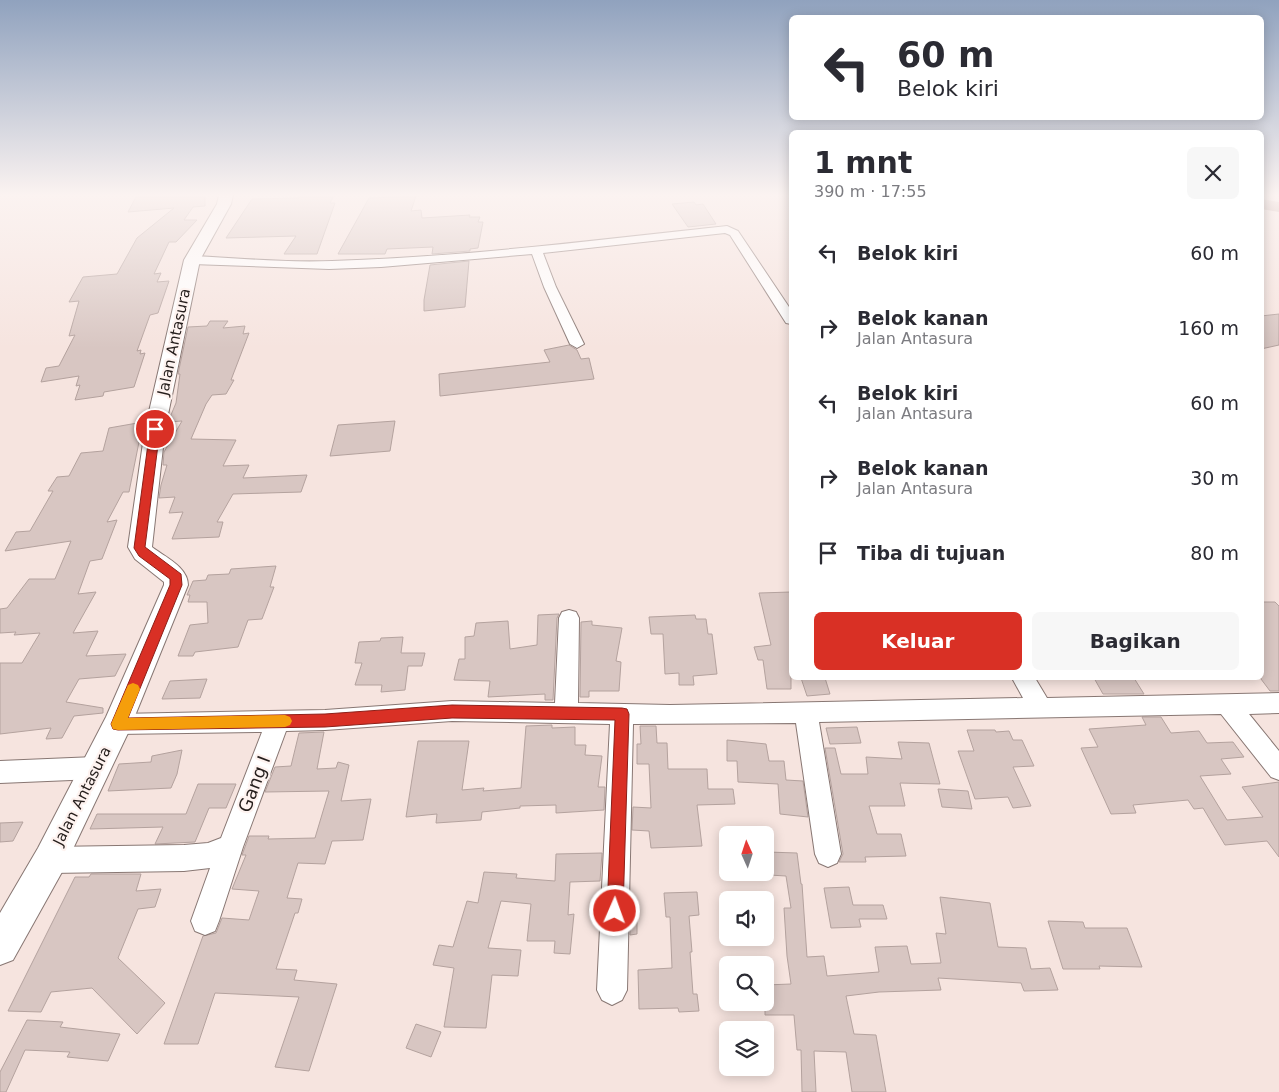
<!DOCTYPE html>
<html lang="id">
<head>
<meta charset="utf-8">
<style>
	:root { --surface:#fff; --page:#f7f7f7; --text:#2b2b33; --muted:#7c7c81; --accent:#d93025 }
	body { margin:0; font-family:"DejaVu Sans",sans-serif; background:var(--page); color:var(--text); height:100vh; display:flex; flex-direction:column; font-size:19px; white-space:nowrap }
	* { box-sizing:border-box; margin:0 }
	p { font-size:16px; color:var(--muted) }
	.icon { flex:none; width:28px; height:28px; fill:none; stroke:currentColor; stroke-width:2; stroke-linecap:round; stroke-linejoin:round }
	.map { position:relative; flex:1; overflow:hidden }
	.sheet { position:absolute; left:789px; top:130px; width:475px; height:550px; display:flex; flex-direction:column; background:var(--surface); border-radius:8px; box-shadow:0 2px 12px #0003 }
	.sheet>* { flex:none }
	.banner { position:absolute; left:789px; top:15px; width:475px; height:105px; border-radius:8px; box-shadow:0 2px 12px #0003; background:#fff; color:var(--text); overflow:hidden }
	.needle { width:32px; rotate:357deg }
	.controls { position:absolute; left:719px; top:826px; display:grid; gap:10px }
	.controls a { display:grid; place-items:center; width:55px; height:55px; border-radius:8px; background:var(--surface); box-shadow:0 2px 12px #0003; font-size:25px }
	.pin { position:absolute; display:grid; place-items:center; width:42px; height:42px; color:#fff; margin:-21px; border:2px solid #fff; border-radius:50%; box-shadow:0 1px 5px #0007 }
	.me { position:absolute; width:55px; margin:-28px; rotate:2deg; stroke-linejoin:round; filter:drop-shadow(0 0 4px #0008) }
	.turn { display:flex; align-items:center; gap:18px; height:105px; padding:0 25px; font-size:22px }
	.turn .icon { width:65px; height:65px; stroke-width:2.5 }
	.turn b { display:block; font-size:35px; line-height:42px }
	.round { display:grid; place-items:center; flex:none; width:52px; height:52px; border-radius:8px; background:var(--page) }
	.summary { display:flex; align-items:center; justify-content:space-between; height:85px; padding:0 25px }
	h1 { font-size:30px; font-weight:700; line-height:38px }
	.button { display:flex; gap:10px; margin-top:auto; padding:10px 25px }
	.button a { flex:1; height:58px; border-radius:8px; background:var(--accent); color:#fff; font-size:20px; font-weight:700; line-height:58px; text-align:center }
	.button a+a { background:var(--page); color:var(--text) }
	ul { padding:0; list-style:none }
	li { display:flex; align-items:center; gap:15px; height:75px; padding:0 25px }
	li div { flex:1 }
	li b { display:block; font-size:19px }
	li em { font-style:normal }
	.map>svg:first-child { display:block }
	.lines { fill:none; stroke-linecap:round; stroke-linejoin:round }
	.river { fill:#ac877e; fill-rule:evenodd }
	.building { fill:#d8c6c2; stroke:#b4a29e }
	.minor-casing { stroke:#887773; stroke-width:2 }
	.major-casing { stroke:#887773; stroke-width:2 }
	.minor { fill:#fff; fill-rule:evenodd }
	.major { fill:#fff; fill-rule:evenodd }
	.route { fill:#d93025; stroke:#8d1f18 }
	.slow { fill:#f59e0b }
	.labels { text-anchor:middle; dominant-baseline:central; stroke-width:4.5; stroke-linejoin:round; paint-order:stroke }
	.street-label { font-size:15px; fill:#251e1c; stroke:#fef3f0 }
	.near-street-label { font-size:18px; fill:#251e1c; stroke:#fef3f0 }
</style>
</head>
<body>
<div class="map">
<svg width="1279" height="1092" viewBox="0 0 1279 1092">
	<rect width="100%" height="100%" fill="#f6e4df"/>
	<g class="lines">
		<polygon class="river" points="1261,199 1279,202 1279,212 1261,209"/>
	</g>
	<g class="building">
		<polygon points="137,195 205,195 205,206 193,207 184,220 197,220 176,242 169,242 154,274 161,273 157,282 169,281 158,313 150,315 137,351 141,350 140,354 145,353 134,387 104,392 103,396 75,400 80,385 76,386 79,376 41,382 46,368 59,366 75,335 69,336 79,301 69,302 83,277 117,274 137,238 174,208 128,212"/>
		<polygon points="301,195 334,195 330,203 335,203 317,254 284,254 296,236 226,238 252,199 299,198"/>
		<polygon points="416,196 411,211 421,210 422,218 470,215 469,217 480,217 478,222 483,222 478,248 470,249 470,251 432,254 433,247 387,249 385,254 338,254 369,198"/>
		<polygon points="694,202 696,205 703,204 716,224 688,227 672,204"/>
		<polygon points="469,261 465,307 424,311 424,300 430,265"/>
		<polygon points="1279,314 1279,345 1261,349 1261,316"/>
		<polygon points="210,321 228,321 223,328 245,326 243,334 249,333 231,380 234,380 226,394 212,395 206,404 191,439 236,440 223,466 249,465 243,478 307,475 301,492 233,494 217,522 223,522 219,537 172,539 183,512 169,513 175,497 159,498 161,485 167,465 163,465 164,452 182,421 168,422 176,403 180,374 178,374 188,327 207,326"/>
		<polygon points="569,345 577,350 581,359 589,358 594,379 440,396 439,374 550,362 544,350"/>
		<polygon points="395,421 390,451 330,456 338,425"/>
		<polygon points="143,422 129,492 123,492 107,522 117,520 102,559 90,561 78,594 96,592 73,633 98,631 86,656 126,654 115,676 79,679 66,702 103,708 103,713 74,716 62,738 46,739 51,728 0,734 0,663 22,663 40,633 14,635 16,632 0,633 0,609 7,608 29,579 55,579 71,541 5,551 16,532 30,531 53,491 48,491 57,477 69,476 81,453 103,451 109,428"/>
		<polygon points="276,566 270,587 274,587 262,619 248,620 238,647 195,652 193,656 178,656 190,625 208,623 207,602 188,602 190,595 187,595 193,581 206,580 208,575 229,574 231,569"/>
		<polygon points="791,592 791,689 767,689 763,660 758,660 754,647 771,645 759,593"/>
		<polygon points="1261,602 1275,602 1279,606 1279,691 1270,691 1261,679"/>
		<polygon points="559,614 557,618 553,700 545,700 545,694 488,697 490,681 454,680 459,659 465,659 465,637 474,636 476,623 508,621 510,649 537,645 538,615"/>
		<polygon points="695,615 696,619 706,619 708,634 712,634 717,674 693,676 694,685 679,685 679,673 665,674 663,634 651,634 649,617"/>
		<polygon points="592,621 592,625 622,628 616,661 621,662 619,691 589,691 589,697 580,697 581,622"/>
		<polygon points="403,637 401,653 425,653 422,666 408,666 405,690 381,692 382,685 355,685 362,663 355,663 359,642 380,641 381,638"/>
		<polygon points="801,678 825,678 830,694 807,696"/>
		<polygon points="1094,678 1134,678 1144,694 1103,694"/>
		<polygon points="207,679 200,698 162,699 170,681"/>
		<polygon points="1142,717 1161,717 1171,733 1199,731 1207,743 1233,742 1244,757 1221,759 1231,774 1200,776 1227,820 1263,817 1242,787 1279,782 1279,857 1267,841 1225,845 1203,808 1194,809 1188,800 1133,805 1136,813 1111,814 1081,748 1098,747 1089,729 1146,725"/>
		<polygon points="552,725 552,728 575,727 575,745 586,745 585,755 602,756 598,787 605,787 604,810 556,813 556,805 520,806 520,808 482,812 481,820 436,823 437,814 406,817 418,741 469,741 462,790 484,788 483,791 521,788 526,726"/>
		<polygon points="640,726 656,726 657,743 667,743 668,769 707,769 708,789 733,789 735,804 697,805 702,846 651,848 649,831 632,830 633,807 651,808 649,764 637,764 637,744 641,744"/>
		<polygon points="857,727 861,743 830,744 826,728"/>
		<polygon points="967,730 995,730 996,732 1009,731 1013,740 1022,740 1034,766 1013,767 1031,806 1013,808 1008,797 975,799 958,751 974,751"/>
		<polygon points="324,732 317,769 336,768 338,762 349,765 341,801 371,799 363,840 332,841 325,864 298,863 287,898 302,899 298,913 295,913 276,969 297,970 294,980 337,984 309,1071 275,1067 299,997 215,993 198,1044 164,1044 203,936 216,933 222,918 249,920 259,891 232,889 246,855 242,855 249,836 269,836 268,839 315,838 329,791 265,792 275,767 291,766 299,733"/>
		<polygon points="727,740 766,744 769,761 784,761 786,780 803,781 808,817 780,814 778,784 738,782 737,761 727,761"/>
		<polygon points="898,742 929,743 940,784 900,783 905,806 869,806 877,834 901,834 906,856 865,857 866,862 839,862 843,854 825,748 835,748 841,774 868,774 866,757 902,759"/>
		<polygon points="182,750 177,774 171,788 108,791 119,764 151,762 152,756"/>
		<polygon points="198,784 236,784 226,808 209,808 195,842 155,844 163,827 90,829 97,814 186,814"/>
		<polygon points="938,789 968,791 972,809 942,807"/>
		<polygon points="23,822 13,841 0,842 0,823"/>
		<polygon points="767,852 797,853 801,884 802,884 807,957 824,956 827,976 879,972 875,947 907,946 911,964 941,963 936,933 946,934 940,897 990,903 998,947 1026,948 1031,969 1050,968 1058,990 1024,991 1021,983 938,978 941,990 879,992 846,996 854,1034 876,1035 886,1092 852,1092 846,1052 814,1051 816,1092 802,1092 801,1050 797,1050 794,1015 765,1015 765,985 791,984 787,956 784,908 791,908 786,876 769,875"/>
		<polygon points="602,853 600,881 570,882 568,915 574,914 570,954 554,953 555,941 527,941 531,904 501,901 488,948 521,950 518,976 492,975 486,1028 444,1027 454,968 433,965 439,945 453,947 467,901 478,903 484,872 517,874 516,878 555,881 556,854"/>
		<polygon points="91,874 141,874 136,891 161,889 155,907 138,909 118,958 165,1003 137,1034 92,988 51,992 41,1012 8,1011 75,877 89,877"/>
		<polygon points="849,887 853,905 883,905 887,919 859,919 861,927 831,928 824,888"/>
		<polygon points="697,892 699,915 689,916 692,952 690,952 693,994 697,994 699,1011 679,1012 678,1008 639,1009 638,970 672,968 670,917 666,917 664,893"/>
		<polygon points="631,901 637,901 637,934 630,935"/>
		<polygon points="1048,921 1083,922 1085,928 1127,928 1142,967 1099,966 1100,969 1063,969"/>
		<polygon points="27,1020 63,1022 60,1027 120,1034 108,1061 67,1057 70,1052 25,1050 6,1092 0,1092 0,1072"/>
		<polygon points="416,1024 441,1032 431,1057 406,1048"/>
	</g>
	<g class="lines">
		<g class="minor-casing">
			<g id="minor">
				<path d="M727 226 738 231 791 310V324L786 323 730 235 725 233 543 253 556 287 584 344 577 348 570 344 544 287 532 254 381 267 329 269 192 264 186 260 192 256C238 258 285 263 332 261 464 257 596 240 727 226Z"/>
				<polygon points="569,610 576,612 579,618 578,703 670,705 1023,698 1012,678 1035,678 1047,698 1279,693 1279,713 1249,714 1279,751 1279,780 1271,777 1221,714 819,722 841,854 837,863 828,867 819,863 815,854 796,723 633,724 627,990 622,1000 612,1005 602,1000 597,990 610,724 452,721 325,730 286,731 243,847 219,921 215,931 205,935 195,931 191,921 210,868 184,871 50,873 41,869 37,860 41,851 50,847 184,845 208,843 221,838 262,732 118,734 110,731 107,724 110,717 118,714 325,710 452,701 555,703 559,618 562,612"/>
				<polygon points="95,757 103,760 107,768 103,776 95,779 0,783 0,761"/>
			</g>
		</g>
		<g class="major-casing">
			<path id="major" d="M219 195H233L231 204 200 260 165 429 152 547C165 557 188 567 188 585L128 733 62 872 13 960 0 965V913L38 848 106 717 164 585V582L135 559 128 547 145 429 184 260 217 204Z"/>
		</g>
		<use href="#minor" class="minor"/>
		<use href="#major" class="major"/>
	</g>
	<linearGradient id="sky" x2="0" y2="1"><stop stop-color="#90a2be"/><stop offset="0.56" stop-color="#fbf3f1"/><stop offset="1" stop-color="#fbf3f1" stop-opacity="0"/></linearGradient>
	<rect width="1279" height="348" fill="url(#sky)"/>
	<polygon class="route" points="155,426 160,429 145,547 181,574 182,585 128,718 325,714 452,705 622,708 627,709 629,714 623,911 621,917 615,919 609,917 607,911 615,720 452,718 325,727 118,730 113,729 111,724 170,585 170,579 139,556 134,548 150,429"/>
	<polygon class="slow" points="133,683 138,685 140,689 128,718 285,715 290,717 292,721 290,725 285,727 118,730 113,729 111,724 128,685"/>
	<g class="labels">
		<g class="street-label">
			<text transform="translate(174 342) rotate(-78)">Jalan Antasura</text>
			<text transform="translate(82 796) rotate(-63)">Jalan Antasura</text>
		</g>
		<g class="near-street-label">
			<text transform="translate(254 784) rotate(-69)">Gang I</text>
		</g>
	</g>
</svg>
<div class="controls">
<a><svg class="needle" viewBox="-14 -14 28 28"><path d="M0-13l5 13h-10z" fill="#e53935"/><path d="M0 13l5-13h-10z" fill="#7c7c81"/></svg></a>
<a><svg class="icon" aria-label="sound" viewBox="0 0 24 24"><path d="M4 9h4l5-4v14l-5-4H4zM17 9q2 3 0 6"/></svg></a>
<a><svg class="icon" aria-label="search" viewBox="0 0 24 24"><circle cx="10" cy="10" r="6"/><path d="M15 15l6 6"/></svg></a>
<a><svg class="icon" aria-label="layers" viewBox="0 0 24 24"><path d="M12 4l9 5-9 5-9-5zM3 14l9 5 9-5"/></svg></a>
</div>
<div class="pin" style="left:155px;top:429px;background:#d93025"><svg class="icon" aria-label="arrive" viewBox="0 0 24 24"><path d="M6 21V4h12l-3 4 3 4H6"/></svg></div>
<svg class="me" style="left:615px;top:911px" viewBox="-20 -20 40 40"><circle r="17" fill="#d93025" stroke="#fff" stroke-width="3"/><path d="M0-11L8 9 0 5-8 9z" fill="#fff"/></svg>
<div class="banner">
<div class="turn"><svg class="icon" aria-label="left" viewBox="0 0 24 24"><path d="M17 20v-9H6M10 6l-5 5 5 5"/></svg><div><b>60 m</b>Belok kiri</div></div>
</div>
<section class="sheet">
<div class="summary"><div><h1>1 mnt</h1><p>390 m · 17:55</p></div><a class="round"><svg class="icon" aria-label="close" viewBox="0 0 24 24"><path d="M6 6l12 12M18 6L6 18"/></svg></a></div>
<ul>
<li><svg class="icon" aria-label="left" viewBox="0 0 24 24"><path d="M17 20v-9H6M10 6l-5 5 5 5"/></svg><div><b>Belok kiri</b></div><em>60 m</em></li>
<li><svg class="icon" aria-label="right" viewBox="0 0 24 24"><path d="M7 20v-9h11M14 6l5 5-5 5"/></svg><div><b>Belok kanan</b><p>Jalan Antasura</p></div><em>160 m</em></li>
<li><svg class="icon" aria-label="left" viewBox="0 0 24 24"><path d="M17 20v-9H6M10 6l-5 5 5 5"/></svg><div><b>Belok kiri</b><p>Jalan Antasura</p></div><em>60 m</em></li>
<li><svg class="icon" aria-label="right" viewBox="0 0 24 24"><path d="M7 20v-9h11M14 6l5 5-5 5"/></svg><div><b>Belok kanan</b><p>Jalan Antasura</p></div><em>30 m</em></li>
<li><svg class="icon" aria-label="arrive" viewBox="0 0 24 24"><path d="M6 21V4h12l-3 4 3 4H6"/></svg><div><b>Tiba di tujuan</b></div><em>80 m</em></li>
</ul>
<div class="button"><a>Keluar</a><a>Bagikan</a></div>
</section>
</div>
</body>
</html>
